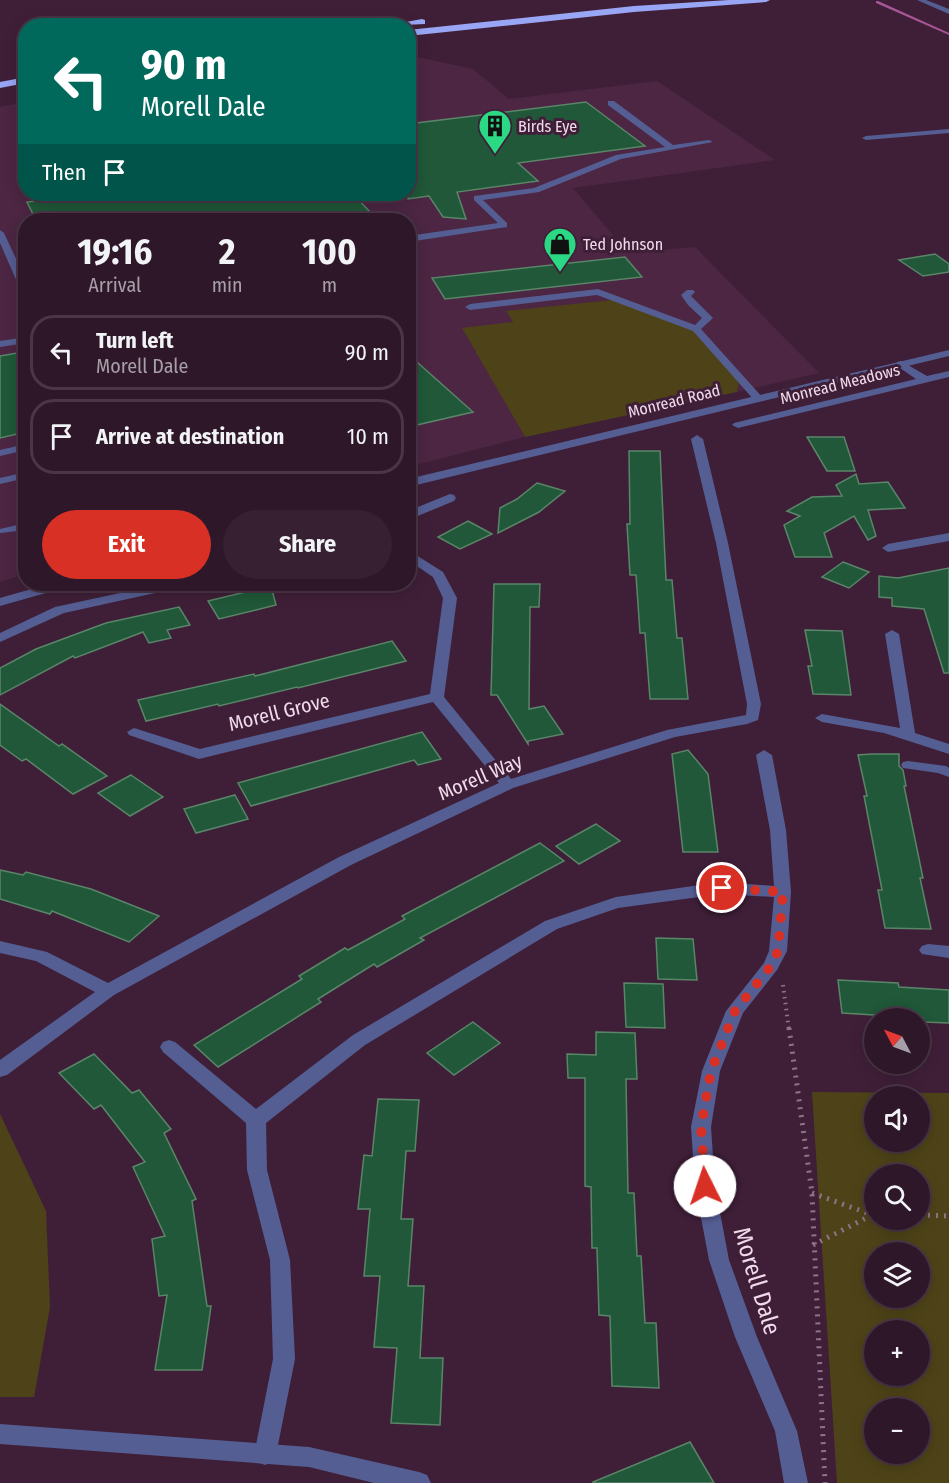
<!DOCTYPE html>
<html lang="en">
<head>
<meta charset="utf-8">
<style>
	:root { --surface:#2f172a; --page:#372032; --text:#f1f3f6; --muted:#a79fa8; --line:#4a3647; --accent:#d93025 }
	body { margin:0; font-family:"Fira Sans Condensed",sans-serif; background:var(--page); color:var(--text); height:100vh; display:flex; flex-direction:column; font-size:22px; white-space:nowrap }
	* { box-sizing:border-box; margin:0 }
	p { font-size:20px; color:var(--muted) }
	.icon { flex:none; width:33px; height:33px; fill:none; stroke:currentColor; stroke-width:2; stroke-linecap:round; stroke-linejoin:round }
	.map { position:relative; flex:1; overflow:hidden }
	.side { position:absolute; left:18px; top:213px; width:398px; height:378px; display:flex; flex-direction:column; background:var(--surface); border-radius:24px; box-shadow:0 3px 15px #0003,0 0 0 2px var(--line) }
	.side>* { flex:none }
	.top-card { position:absolute; left:18px; top:18px; width:398px; height:183px; border-radius:24px; box-shadow:0 3px 15px #0003,0 0 0 2px var(--line); background:#00695c; color:#fff; overflow:hidden }
	.needle { width:39px; rotate:311deg }
	.controls { position:absolute; left:864px; top:1008px; display:grid; gap:12px }
	.controls a { display:grid; place-items:center; width:66px; height:66px; border-radius:50%; background:var(--surface); box-shadow:0 3px 15px #0003,0 0 0 2px var(--line); font-size:30px }
	.pin { position:absolute; display:grid; place-items:center; width:51px; height:51px; color:#fff; margin:-26px; border:3px solid #fff; border-radius:50%; box-shadow:0 2px 6px #0007 }
	.me { position:absolute; width:66px; margin:-33px; rotate:356deg; stroke-linejoin:round; filter:drop-shadow(0 0 4px #0008) }
	.turn { display:flex; align-items:center; gap:21px; height:126px; padding:0 24px; font-size:27px }
	.turn .icon { width:78px; height:78px; stroke-width:2.5 }
	.turn b { display:block; font-size:42px; line-height:51px }
	.then { display:flex; align-items:center; height:57px; padding:0 24px; background:#0003; gap:12px; font-size:22px }
	.eta { display:flex; justify-content:space-evenly; align-items:center; height:102px; text-align:center }
	.eta b { font-size:36px; font-weight:700; line-height:42px }
	.cta { display:flex; gap:12px; margin-top:auto; padding:12px 24px }
	.cta a { flex:1; height:69px; border-radius:36px; background:var(--accent); color:#fff; font-size:24px; font-weight:700; line-height:69px; text-align:center }
	.cta a+a { background:var(--page); color:var(--text) }
	ul { padding:0; list-style:none }
	li { display:flex; align-items:center; gap:18px; height:75px; margin:0 12px 9px; padding:0 12px; border:3px solid var(--line); border-radius:24px }
	li div { flex:1 }
	li b { display:block; font-size:22px }
	li em { font-style:normal }
	.map>svg:first-child { display:block }
	.built { fill:#4c2643 }
	.green { fill:#4e4318; fill-rule:evenodd }
	.lines { fill:none; stroke-linecap:round; stroke-linejoin:round }
	.stream { fill:#a65595; fill-rule:evenodd }
	.building { fill:#205839; stroke:#5a8569; stroke-width:1.5 }
	.path-far1 { stroke:#8f7388; stroke-width:4; stroke-dasharray:1.5 4.5; stroke-linecap:butt }
	.path { stroke:#8f7388; stroke-width:5; stroke-dasharray:2 6; stroke-linecap:butt }
	.service { fill:#555e93; fill-rule:evenodd }
	.minor { fill:#555e93; fill-rule:evenodd }
	.tertiary { fill:#555e93; fill-rule:evenodd }
	.motorway { fill:#98a6f5; fill-rule:evenodd }
	.route { stroke:#d93025; stroke-width:10; stroke-dasharray:0 18 }
	.labels { text-anchor:middle; dominant-baseline:central; stroke-width:6; stroke-linejoin:round; paint-order:stroke }
	.far-poi-label { font-size:16px; fill:#f1dbeb; stroke:#3f1f38; text-anchor:start }
	.far-street-label { font-size:16px; fill:#f1dbeb; stroke:#3f1f38 }
	.street-label { font-size:20px; fill:#f1dbeb; stroke:#3f1f38 }
	.near-street-label { font-size:24px; fill:#f1dbeb; stroke:#3f1f38 }
</style>
</head>
<body>
<div class="map">
<svg width="949" height="1483" viewBox="0 0 949 1483">
	<rect width="100%" height="100%" fill="#3f1f38"/>
	<polygon class="built" points="408,55 473,69 509,99 657,81 775,160 573,188 628,253 695,247 819,373 737,392 739,379 506,312 513,322 463,329 525,437 408,467 408,220 26,220 25,574 0,582 0,107 25,102 26,194 408,194"/>
	<g class="green">
		<polygon points="613,300 700,333 739,381 737,392 525,437 462,328 513,322 506,311"/>
		<path d="M812 1092 949 1093V1483H837ZM874 1096H920V1142H874ZM874 1174H920V1220H874ZM874 1252H920V1298H874ZM874 1330H920V1376H874ZM874 1408H920V1454H874Z"/>
		<polygon points="0,1114 46,1211 50,1307 34,1397 0,1397"/>
	</g>
	<g class="lines">
		<polygon class="stream" points="876,1 878,1 949,33 949,35 876,3"/>
	</g>
	<g class="building">
		<polygon points="586,102 645,146 518,163 538,181 457,192 466,219 443,217 429,196 408,199 408,124"/>
		<polygon points="93,194 353,194 370,212 344,216 349,220 36,220 27,202"/>
		<polygon points="935,254 949,264 949,272 923,276 899,260"/>
		<polygon points="625,257 642,277 445,299 432,278"/>
		<polygon points="17,353 26,379 26,432 0,438 0,356"/>
		<polygon points="408,354 473,412 408,427"/>
		<polygon points="807,437 844,437 855,471 827,471"/>
		<polygon points="629,451 660,451 666,580 672,580 677,638 682,638 688,699 650,699 645,633 640,633 636,575 630,575 627,524 630,524"/>
		<polygon points="856,474 859,484 888,482 905,508 868,510 876,536 868,540 854,516 824,533 832,557 795,557 784,525 800,516 787,511 812,497 842,496 836,485"/>
		<polygon points="537,483 565,491 539,512 498,533 500,508 517,499"/>
		<polygon points="468,521 492,534 460,549 438,537"/>
		<polygon points="843,562 869,572 849,588 822,577"/>
		<polygon points="949,568 949,673 944,673 924,609 892,606 892,598 879,597 879,576 898,578"/>
		<polygon points="494,584 540,584 539,607 530,607 529,709 544,706 563,734 528,741 528,744 497,695 491,695"/>
		<polygon points="271,586 276,605 219,619 208,601"/>
		<polygon points="179,607 190,625 167,630 171,638 149,643 143,632 75,658 73,656 0,695 0,668 36,649 106,623"/>
		<polygon points="805,630 842,631 851,695 813,694 808,666 812,666"/>
		<polygon points="392,641 406,661 298,688 297,687 219,706 218,704 146,721 138,700 254,674 255,676"/>
		<polygon points="0,704 59,746 62,744 107,776 73,794 26,759 22,761 0,745"/>
		<polygon points="422,732 441,759 418,765 414,760 251,806 238,783"/>
		<polygon points="688,750 708,774 718,852 683,852 672,754"/>
		<polygon points="872,754 899,754 899,766 903,770 906,786 904,786 923,878 920,878 931,929 885,928 878,890 882,890 864,796 867,796 858,755"/>
		<polygon points="131,775 163,797 130,816 98,793"/>
		<polygon points="235,795 248,819 196,833 184,809"/>
		<polygon points="596,824 620,841 579,864 556,846"/>
		<polygon points="540,843 564,861 420,938 424,940 377,967 374,964 318,999 321,1002 218,1067 194,1045 302,979 299,976 345,948 348,950 405,919 402,916"/>
		<polygon points="0,870 23,875 26,872 91,889 159,916 129,942 52,911 50,914 0,899"/>
		<polygon points="656,938 693,939 697,980 658,979"/>
		<polygon points="838,980 898,983 899,987 949,990 949,1023 924,1022 923,1018 842,1013"/>
		<polygon points="624,983 663,984 665,1028 626,1027"/>
		<polygon points="473,1022 500,1043 454,1075 427,1053"/>
		<polygon points="596,1032 635,1033 637,1079 626,1079 628,1193 634,1193 637,1256 641,1256 645,1323 656,1323 659,1388 612,1386 610,1316 599,1315 597,1248 592,1248 591,1187 585,1186 585,1078 568,1078 567,1054 596,1055"/>
		<polygon points="94,1054 132,1093 139,1090 171,1129 164,1133 196,1199 192,1201 207,1306 211,1306 202,1370 155,1370 167,1295 159,1296 152,1239 165,1236 133,1167 145,1162 101,1105 94,1109 59,1073"/>
		<polygon points="378,1099 419,1100 415,1151 406,1151 401,1219 413,1219 408,1286 424,1286 420,1358 443,1358 440,1425 391,1423 397,1348 374,1347 380,1276 364,1276 370,1209 358,1209 364,1155 372,1156"/>
		<polygon points="690,1442 714,1483 593,1483 593,1482"/>
	</g>
	<g class="lines">
		<polyline class="path-far1" points="783,985 789,1030"/>
		<g class="path">
			<polyline points="789,1028 812,1193 825,1483"/>
			<polyline points="812,1193 870,1214"/>
			<polyline points="920,1215 949,1216"/>
			<polyline points="813,1245 874,1214"/>
		</g>
		<g class="service">
			<polygon points="608,101 614,101 673,145 709,140 713,142 621,159 539,192 483,200 507,223 507,227 408,242 408,236 498,223 474,200 474,196 534,188 616,155 665,147 608,105"/>
			<polygon points="949,129 949,133 866,140 862,138 866,136"/>
			<polygon points="0,230 4,233 26,280 26,294 21,291 0,243"/>
			<polygon points="598,289 695,325 702,318 688,305 681,295 687,290 693,290 695,292 691,296 713,318 701,329 763,398 758,401 754,400 693,331 597,295 470,310 465,307 470,304"/>
			<polygon points="26,337 26,343 0,347 0,341"/>
			<polygon points="26,444 26,450 0,456 0,450"/>
			<polygon points="26,472 26,478 0,484 0,478"/>
			<polygon points="26,523 26,530 0,533 0,529"/>
			<polygon points="908,761 946,766 949,768 949,777 938,773 903,768 901,765 903,762"/>
		</g>
		<g class="minor">
			<polygon points="917,0 926,0 949,9 949,14"/>
			<polygon points="901,361 927,376 949,371 949,377 738,428 732,425 734,423 916,379 897,366 897,362"/>
			<polygon points="697,435 703,439 728,543 761,704 758,720 747,724 675,737 513,788 351,865 114,995 7,1075 0,1077 0,1060 95,992 36,961 0,953 0,941 47,952 108,983 339,857 499,783 433,702 199,759 129,735 127,732 134,728 200,749 430,694 443,598 433,577 408,560 408,550 443,572 457,598 444,697 511,779 667,730 746,715 747,704 716,543 691,439"/>
			<polygon points="450,494 454,495 456,498 454,501 408,520 408,511"/>
			<polygon points="949,533 949,541 888,552 882,548 888,544"/>
			<polygon points="162,584 185,584 178,588 64,613 0,642 0,633 55,607"/>
			<polygon points="892,630 899,634 915,733 949,744 949,754 884,733 822,722 815,718 822,714 900,728 885,634"/>
			<polygon points="764,750 772,755 786,830 791,892 787,951 777,970 743,1013 720,1071 711,1127 715,1186 729,1260 757,1337 797,1431 808,1483 784,1483 775,1431 735,1337 709,1260 695,1186 691,1127 702,1071 726,1011 764,963 769,951 774,897 721,894 618,908 557,929 365,1045 266,1123 267,1170 290,1260 295,1359 276,1455 273,1462 265,1465 257,1462 254,1455 273,1359 270,1260 247,1170 246,1123 163,1052 160,1047 163,1042 169,1040 175,1042 256,1109 353,1035 545,921 616,897 721,882 774,886 770,830 756,755"/>
			<polygon points="928,944 949,946 949,958 922,954 919,950 922,946"/>
		</g>
		<g class="tertiary">
			<polygon points="949,350 949,356 408,487 408,479"/>
			<polygon points="49,584 69,584 67,587 0,606 0,598"/>
			<polygon points="0,1424 309,1447 419,1472 427,1475 431,1483 374,1483 309,1467 0,1444"/>
		</g>
		<g class="motorway">
			<polygon points="729,0 770,0 766,2 634,12 408,36 408,30 634,6"/>
			<polygon points="422,19 425,20 425,24 384,26"/>
			<polygon points="26,77 26,83 0,88 0,82"/>
		</g>
	</g>
	<g class="lines">
		<polyline class="route" points="705,1186 701,1127 711,1071 735,1011 771,966 778,951 783,892 722,888"/>
	</g>
	<defs>
		<g id="building-pin" transform="scale(1.725)"><path d="M0 17L-7.5 6A9.5 9.5 0 1 1 7.5 6Z" fill="#2bd884" stroke="#3f1f38"/><path d="M-4-6H4V6H1V3H-1V6H-4ZM-2.5-4.3h1.7v1.8h-1.7ZM.8-4.3h1.7v1.8H.8ZM-2.5-1h1.7V.8h-1.7ZM.8-1h1.7V.8H.8Z" fill="#111"/></g>
		<g id="shop-pin" transform="scale(1.725)"><path d="M0 17L-7.5 6A9.5 9.5 0 1 1 7.5 6Z" fill="#2bd884" stroke="#3f1f38"/><path d="M-5-2.5h2.3a2.7 3.5 0 0 1 5.4 0H5L5.5 6h-11ZM-1.5-2.5h3a1.5 2.3 0 0 0-3 0Z" fill="#111"/></g>
	</defs>
	<g fill-rule="evenodd">
		<use href="#building-pin" x="495" y="126"/>
		<use href="#shop-pin" x="560" y="244"/>
	</g>
	<g class="labels">
		<g class="far-poi-label">
			<text x="518" y="126">Birds Eye</text>
			<text x="583" y="244">Ted Johnson</text>
		</g>
		<g class="far-street-label">
			<text transform="translate(840 384) rotate(-14)">Monread Meadows</text>
			<text transform="translate(674 401) rotate(-14)">Monread Road</text>
		</g>
		<g class="street-label">
			<text transform="translate(279 712) rotate(-14)">Morell Grove</text>
			<text transform="translate(480 777) rotate(-23)">Morell Way</text>
		</g>
		<g class="near-street-label">
			<text transform="translate(757 1281) rotate(73)">Morell Dale</text>
		</g>
	</g>
</svg>
<div class="controls">
<a><svg class="needle" viewBox="-14 -14 28 28"><path d="M0-13l5 13h-10z" fill="#e53935"/><path d="M0 13l5-13h-10z" fill="#a79fa8"/></svg></a>
<a><svg class="icon" aria-label="sound" viewBox="0 0 24 24"><path d="M4 9h4l5-4v14l-5-4H4zM17 9q2 3 0 6"/></svg></a>
<a><svg class="icon" aria-label="search" viewBox="0 0 24 24"><circle cx="10" cy="10" r="6"/><path d="M15 15l6 6"/></svg></a>
<a><svg class="icon" aria-label="layers" viewBox="0 0 24 24"><path d="M12 4l9 5-9 5-9-5zM3 14l9 5 9-5"/></svg></a>
<a>+</a>
<a>−</a>
</div>
<div class="pin" style="left:722px;top:888px;background:#d93025"><svg class="icon" aria-label="arrive" viewBox="0 0 24 24"><path d="M6 21V4h12l-3 4 3 4H6"/></svg></div>
<svg class="me" style="left:705px;top:1186px" viewBox="-20 -20 40 40"><circle r="19" fill="#fff"/><path d="M0-13L10 11 0 6-10 11z" fill="#d93025"/></svg>
<div class="top-card">
<div class="turn"><svg class="icon" aria-label="left" viewBox="0 0 24 24"><path d="M17 20v-9H6M10 6l-5 5 5 5"/></svg><div><b>90 m</b>Morell Dale</div></div>
<div class="then">Then<svg class="icon" aria-label="arrive" viewBox="0 0 24 24"><path d="M6 21V4h12l-3 4 3 4H6"/></svg></div>
</div>
<section class="side">
<div class="eta">
<div><b>19:16</b><p>Arrival</p></div>
<div><b>2</b><p>min</p></div>
<div><b>100</b><p>m</p></div>
</div>
<ul>
<li><svg class="icon" aria-label="left" viewBox="0 0 24 24"><path d="M17 20v-9H6M10 6l-5 5 5 5"/></svg><div><b>Turn left</b><p>Morell Dale</p></div><em>90 m</em></li>
<li><svg class="icon" aria-label="arrive" viewBox="0 0 24 24"><path d="M6 21V4h12l-3 4 3 4H6"/></svg><div><b>Arrive at destination</b></div><em>10 m</em></li>
</ul>
<div class="cta"><a>Exit</a><a>Share</a></div>
</section>
</div>
</body>
</html>
